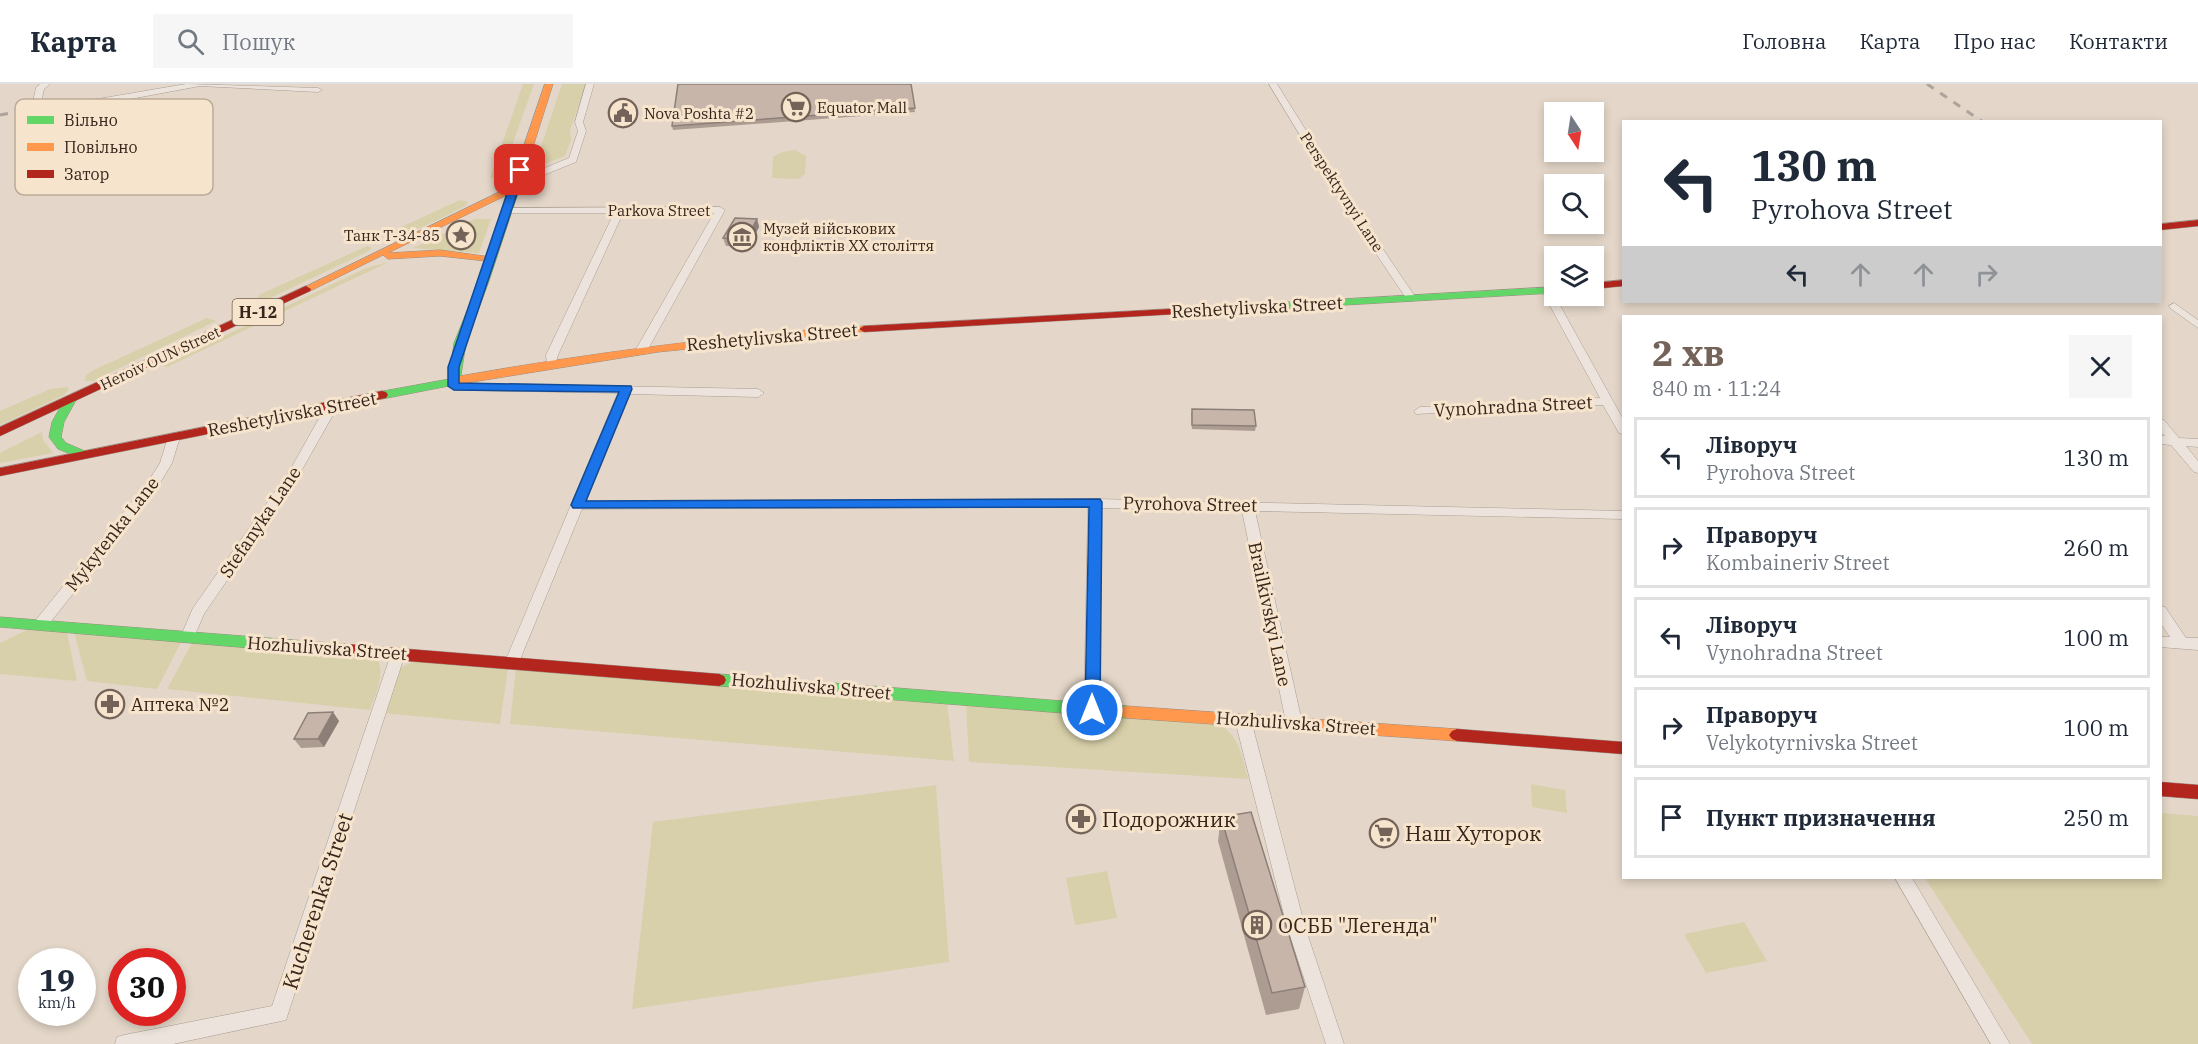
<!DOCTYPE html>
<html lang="uk">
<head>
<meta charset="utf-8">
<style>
	:root { --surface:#fff; --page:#f6f6f7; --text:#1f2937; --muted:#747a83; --line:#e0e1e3; --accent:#746358 }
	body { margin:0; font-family:"IBM Plex Serif",serif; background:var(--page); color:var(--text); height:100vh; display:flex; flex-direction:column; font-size:22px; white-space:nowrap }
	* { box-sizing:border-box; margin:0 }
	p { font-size:20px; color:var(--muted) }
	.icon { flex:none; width:33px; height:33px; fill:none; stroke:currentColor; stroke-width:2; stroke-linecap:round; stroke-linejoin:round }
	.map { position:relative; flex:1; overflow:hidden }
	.drawer { position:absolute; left:1622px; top:231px; width:540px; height:564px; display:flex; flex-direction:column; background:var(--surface); border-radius:0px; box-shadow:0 3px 9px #0003 }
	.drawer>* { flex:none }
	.banner { position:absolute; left:1622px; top:36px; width:540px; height:183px; border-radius:0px; box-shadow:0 3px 9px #0003; background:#fff; color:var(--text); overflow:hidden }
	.needle { width:39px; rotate:168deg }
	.fabs { position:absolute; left:1544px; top:18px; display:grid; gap:12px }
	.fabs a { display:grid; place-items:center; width:60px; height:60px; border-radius:0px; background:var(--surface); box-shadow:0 3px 9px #0003; font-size:30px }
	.speed { position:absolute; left:18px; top:864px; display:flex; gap:12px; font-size:30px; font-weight:700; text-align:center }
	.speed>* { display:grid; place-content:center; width:78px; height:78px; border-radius:50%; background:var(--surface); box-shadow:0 3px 9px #0003; line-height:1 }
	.speed small { font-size:15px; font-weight:400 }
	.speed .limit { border:9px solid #d22; background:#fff; color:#111 }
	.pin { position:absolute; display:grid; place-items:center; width:51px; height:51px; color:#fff; margin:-26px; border-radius:12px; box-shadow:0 3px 9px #0006 }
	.me { position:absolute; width:66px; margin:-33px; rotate:0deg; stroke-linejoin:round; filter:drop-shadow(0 0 4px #0008) }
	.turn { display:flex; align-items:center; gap:21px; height:126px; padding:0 30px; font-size:27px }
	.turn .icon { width:78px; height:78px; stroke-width:2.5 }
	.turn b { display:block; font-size:42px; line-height:51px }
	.lanes { display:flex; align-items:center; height:57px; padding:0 30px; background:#0003; justify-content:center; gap:30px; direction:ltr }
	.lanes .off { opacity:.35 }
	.round { display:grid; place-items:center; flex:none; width:63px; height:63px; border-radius:0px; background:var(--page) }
	.head { display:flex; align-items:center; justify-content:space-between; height:102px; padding:0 30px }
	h1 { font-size:36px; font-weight:700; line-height:45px; color:var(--accent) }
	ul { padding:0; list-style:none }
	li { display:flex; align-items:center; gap:18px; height:81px; margin:0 12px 9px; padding:0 18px; border:3px solid var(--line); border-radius:0px }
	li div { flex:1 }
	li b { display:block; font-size:22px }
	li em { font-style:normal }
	header { display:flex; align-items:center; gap:36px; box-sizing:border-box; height:84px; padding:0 30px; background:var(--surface); border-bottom:2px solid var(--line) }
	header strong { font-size:28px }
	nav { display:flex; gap:33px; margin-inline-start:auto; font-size:21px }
	.search { width:420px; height:54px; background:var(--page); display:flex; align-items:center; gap:15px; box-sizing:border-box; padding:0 21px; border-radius:0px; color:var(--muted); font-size:22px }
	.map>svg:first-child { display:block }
	.green { fill:#d8d0aa }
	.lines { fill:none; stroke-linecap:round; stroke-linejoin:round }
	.street-casing { stroke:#a99d93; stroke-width:1 }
	.fast-casing { stroke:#998c83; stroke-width:1 }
	.slow-casing { stroke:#998c83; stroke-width:1 }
	.jam-casing { stroke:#998c83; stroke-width:1 }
	.street { fill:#ece4dc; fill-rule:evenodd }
	.fast { fill:#63d668; fill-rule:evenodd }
	.slow { fill:#ff974d; fill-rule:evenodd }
	.jam { fill:#b3261e; fill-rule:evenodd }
	.rail { stroke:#aba39c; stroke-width:3; stroke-dasharray:8 8; stroke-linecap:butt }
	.wall { fill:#ac9c92 }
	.shaded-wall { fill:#8c7f77 }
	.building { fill:#c8b5aa; stroke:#8c7f77; stroke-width:1.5 }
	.route { fill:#1a73e8; stroke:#114b97; stroke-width:1.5 }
	.labels { text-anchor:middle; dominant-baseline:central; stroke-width:6; stroke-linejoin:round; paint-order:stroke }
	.far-poi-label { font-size:15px; fill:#37241b; stroke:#f7e4cd; text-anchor:start }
	.far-street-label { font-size:15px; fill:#37241b; stroke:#f7e4cd }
	.shield { fill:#f7e4cd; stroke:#715e50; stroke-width:1.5 }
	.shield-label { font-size:16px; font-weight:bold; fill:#37241b }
	.street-label { font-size:18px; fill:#37241b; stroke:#f7e4cd }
	.poi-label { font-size:18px; fill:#37241b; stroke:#f7e4cd; text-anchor:start }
	.near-poi-label { font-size:21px; fill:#37241b; stroke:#f7e4cd; text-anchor:start }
	.near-street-label { font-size:21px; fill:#37241b; stroke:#f7e4cd }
	.key { fill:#f7e4cd; stroke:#bdaa98; stroke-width:1.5 }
	.key-label { font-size:16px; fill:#37241b }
</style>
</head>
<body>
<header>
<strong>Карта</strong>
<div class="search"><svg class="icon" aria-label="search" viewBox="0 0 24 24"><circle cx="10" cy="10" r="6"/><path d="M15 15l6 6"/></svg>Пошук</div>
<nav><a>Головна</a><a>Карта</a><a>Про нас</a><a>Контакти</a></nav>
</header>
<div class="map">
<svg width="2198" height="960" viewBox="0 0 2198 960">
	<rect width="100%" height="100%" fill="#e4d7c9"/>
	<g class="green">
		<polygon points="523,0 534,0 500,95 490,94"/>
		<polygon points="562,0 586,0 570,46 571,56 565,72 544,80 536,77"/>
		<polygon points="795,66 806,72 805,90 798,95 772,94 773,73 782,68"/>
		<path d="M460 116 468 118 465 122C451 129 408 154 395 148L401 143Z"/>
		<polygon points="475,135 491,135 479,169 413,164"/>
		<polygon points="367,162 372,164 369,167 268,215 257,214 261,210"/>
		<polygon points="389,178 167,283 162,282 366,184"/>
		<polygon points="207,234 216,237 93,297 85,297 86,291 96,285"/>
		<polygon points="67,303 69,305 64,311 0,341 0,327 50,305"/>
		<polygon points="42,348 43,356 53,369 0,379 0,369"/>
		<polygon points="27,546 67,548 77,597 0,590 0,559"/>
		<polygon points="74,548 181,558 157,605 87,597"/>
		<path d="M192 559 376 573C387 588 375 611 370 626L167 605Z"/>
		<polygon points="416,577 508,584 500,640 383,629 399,584"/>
		<polygon points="516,584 947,619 954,677 510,640"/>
		<path d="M966 619 1218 640C1240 651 1242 673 1248 695L969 678Z"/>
		<polygon points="1531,700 1565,706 1567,729 1532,723"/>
		<polygon points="936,701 949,878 632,925 653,738"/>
		<polygon points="2160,729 2198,732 2198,960 2032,960 1925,794 2160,794"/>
		<polygon points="1107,787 1117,834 1075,841 1066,794"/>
		<polygon points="1744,838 1767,877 1706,889 1684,850"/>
	</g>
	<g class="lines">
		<g class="street-casing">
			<g id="street">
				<polygon points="40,0 50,0 44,5 41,19 98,15 186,0 318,4 322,6 318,8 200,2 98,21 36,25 32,22 36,4"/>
				<polygon points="586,0 594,0 583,38 586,47 576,78 519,101 513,101 513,97 569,74 578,47 575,38"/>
				<polygon points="1269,0 1277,0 1345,109 1416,214 1415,216 1411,217 1406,214 1335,109"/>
				<polygon points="720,123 725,126 647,267 641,270 635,267 714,129 623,129 558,271 555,281 547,281 546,271 614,129 508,129 505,128 505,124"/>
				<polygon points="1547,204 1552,207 1623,335 1623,350 1619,349 1603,321 1416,330 1414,327 1420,323 1600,314 1542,207"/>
				<polygon points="2174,219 2198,236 2198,244 2170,224 2169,222"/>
				<polygon points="454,293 458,295 460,299 758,305 764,309 758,313 630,310 586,417 1095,415 1623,427 1623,435 1255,427 1302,638 1299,642 1294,644 1289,642 1286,638 1242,427 1101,424 1100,626 1097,630 1092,632 1087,630 1084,626 1088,423 582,425 519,578 517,582 507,582 505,578 618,309 454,306 448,302 450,295"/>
				<polygon points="332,318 338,322 299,391 204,530 192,558 182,558 180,554 193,524 290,386 326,322"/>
				<polygon points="2160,335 2164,336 2179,354 2198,355 2198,363 2186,362 2198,377 2198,389 2194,388 2171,361 2160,360 2160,352 2165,352 2160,347"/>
				<polygon points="174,349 180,353 172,379 157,404 45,545 35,545 33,541 35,537 148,398 160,379 168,353"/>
				<polygon points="2160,522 2165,523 2186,554 2198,554 2198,566 2160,563 2160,553 2170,553 2160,538"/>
				<polygon points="398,564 403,566 405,570 286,936 173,960 115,960 117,953 124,951 272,922 391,570 393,566"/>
				<polygon points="1243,630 1248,632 1251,636 1305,843 1344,960 1326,960 1287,843 1235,636 1238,632"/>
				<polygon points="1895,794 1912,794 2010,960 1991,960"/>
			</g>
		</g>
		<g class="fast-casing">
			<g id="fast">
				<polygon points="514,95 522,97 489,197 466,259 460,297 454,301 382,315 378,314 376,311 378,308 449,295 454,259 479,197"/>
				<polygon points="1554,203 1554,209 1276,225 1271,222 1276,219"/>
				<polygon points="70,312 76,316 64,338 61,353 66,359 87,368 89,371 83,375 58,365 49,353 52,338 66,313"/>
				<polygon points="0,533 345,560 350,562 352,566 350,570 345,572 0,543"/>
				<polygon points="719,590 1126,622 1131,624 1134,628 1131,632 1126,634 719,602 714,600 712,596 714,592"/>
			</g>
		</g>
		<g class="slow-casing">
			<g id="slow">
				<polygon points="545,0 553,0 522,97 514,99 512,97"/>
				<polygon points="514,101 519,104 517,106 388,169 440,166 491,173 495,174 495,178 440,172 388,175 383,171 310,207 306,208 301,205"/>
				<path d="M864 242 868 243V247L658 268 454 301 448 297 454 293C590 269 726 251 864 242Z"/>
				<polygon points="1126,622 1457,645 1462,647 1465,651 1462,655 1457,657 1126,634 1121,632 1118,628 1121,624"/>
			</g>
		</g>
		<g class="jam-casing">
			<g id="jam">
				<polygon points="2198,136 2198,142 2160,146 2160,140"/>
				<polygon points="1623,196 1623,202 1593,205 1593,199"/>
				<polygon points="306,202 311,205 310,207 0,352 0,343"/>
				<polygon points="1276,219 1281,222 1280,224 864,248 859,245 864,242"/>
				<polygon points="382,307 386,308 388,311 386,314 0,392 0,384"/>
				<polygon points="345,560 719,590 724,592 726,596 724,600 719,602 345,572 340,570 338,566 340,562"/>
				<polygon points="1457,645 1623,658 1623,670 1457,657 1452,655 1449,651 1452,647"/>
				<polygon points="2160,698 2198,701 2198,715 2160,712"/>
			</g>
		</g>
		<use href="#street" class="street"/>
		<use href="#fast" class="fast"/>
		<use href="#slow" class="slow"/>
		<use href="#jam" class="jam"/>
		<g class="rail">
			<polyline points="1927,0 1983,38"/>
			<polyline points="0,31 15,28"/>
		</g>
	</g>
	<g class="wall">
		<polygon points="911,0 915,28 673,46 672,42"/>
		<polygon points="757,135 759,143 748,163 726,162 723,154"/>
		<polygon points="1191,329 1256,342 1255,347 1192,345"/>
		<polygon points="339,637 324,663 301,664 294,655"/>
		<polygon points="1221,733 1305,903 1299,925 1266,931 1218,757"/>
	</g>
	<g class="shaded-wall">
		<polygon points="757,135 759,143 748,163 746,155"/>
		<polygon points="333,628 339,637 324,663 318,655"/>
	</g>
	<g class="building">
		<polygon points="678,0 911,0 915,24 672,42"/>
		<polygon points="735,134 757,135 746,155 723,154"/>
		<polygon points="1192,325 1254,326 1256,342 1192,341"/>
		<polygon points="333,628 318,655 294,655 308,629"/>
		<polygon points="1251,728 1305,903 1272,909 1221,733"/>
	</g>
	<polygon class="route" points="520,83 525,86 459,283 459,299 631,302 632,305 586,417 1100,415 1102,418 1100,626 1098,630 1087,630 1085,626 1089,423 573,424 571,421 619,308 454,306 448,302 448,283 515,86"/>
	<defs>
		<g id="supermarket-ring" transform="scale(1.5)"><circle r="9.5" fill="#f7e4cd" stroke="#746358" stroke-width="1.5"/><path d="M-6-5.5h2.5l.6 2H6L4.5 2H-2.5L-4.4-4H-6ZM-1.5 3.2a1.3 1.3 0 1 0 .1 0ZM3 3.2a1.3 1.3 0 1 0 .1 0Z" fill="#746358"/></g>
		<g id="civic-ring" transform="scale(1.5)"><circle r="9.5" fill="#f7e4cd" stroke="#746358" stroke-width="1.5"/><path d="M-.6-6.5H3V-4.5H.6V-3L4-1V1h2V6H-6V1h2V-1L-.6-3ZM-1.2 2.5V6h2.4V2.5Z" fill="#746358"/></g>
		<g id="sight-ring" transform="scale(1.5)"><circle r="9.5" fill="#f7e4cd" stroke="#746358" stroke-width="1.5"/><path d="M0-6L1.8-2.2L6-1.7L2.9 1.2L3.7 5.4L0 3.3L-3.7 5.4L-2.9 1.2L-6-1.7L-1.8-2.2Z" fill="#746358"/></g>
		<g id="museum-ring" transform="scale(1.5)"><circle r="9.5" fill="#f7e4cd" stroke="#746358" stroke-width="1.5"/><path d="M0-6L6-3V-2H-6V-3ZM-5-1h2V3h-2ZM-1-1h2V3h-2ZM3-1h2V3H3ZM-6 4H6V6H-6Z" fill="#746358"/></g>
		<g id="pharmacy-ring" transform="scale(1.5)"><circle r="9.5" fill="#f7e4cd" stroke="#746358" stroke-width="1.5"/><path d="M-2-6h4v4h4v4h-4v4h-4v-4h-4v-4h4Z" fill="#746358"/></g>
		<g id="building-ring" transform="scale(1.5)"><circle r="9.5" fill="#f7e4cd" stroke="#746358" stroke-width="1.5"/><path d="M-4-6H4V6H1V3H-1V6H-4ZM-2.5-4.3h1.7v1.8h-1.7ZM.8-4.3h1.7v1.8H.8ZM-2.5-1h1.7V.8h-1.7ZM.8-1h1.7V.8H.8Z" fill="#746358"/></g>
	</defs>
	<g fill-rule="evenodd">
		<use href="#supermarket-ring" x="796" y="23"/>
		<use href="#civic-ring" x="623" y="29"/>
		<use href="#sight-ring" x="461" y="151"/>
		<use href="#museum-ring" x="742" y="153"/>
		<use href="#pharmacy-ring" x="110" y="620"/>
		<use href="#pharmacy-ring" x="1081" y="735"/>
		<use href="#supermarket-ring" x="1384" y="749"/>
		<use href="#building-ring" x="1257" y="841"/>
	</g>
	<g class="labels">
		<g class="far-poi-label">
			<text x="817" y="23">Equator Mall</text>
			<text x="644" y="29">Nova Poshta #2</text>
			<text x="763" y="144">Музей військових<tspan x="763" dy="17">конфліктів ХХ століття</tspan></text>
			<text x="440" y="151" text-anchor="end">Танк Т-34-85</text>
		</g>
		<g class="far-street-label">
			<text transform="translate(1342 108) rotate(57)">Perspektyvnyi Lane</text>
			<text x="659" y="126">Parkova Street</text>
			<text transform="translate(160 274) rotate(-25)">Heroiv OUN Street</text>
		</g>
		<rect class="shield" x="232.5" y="215" width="51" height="26" rx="4.5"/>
		<g class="shield-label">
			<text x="258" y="228">Н-12</text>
		</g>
		<g class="street-label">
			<text transform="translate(1257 223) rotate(-3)">Reshetylivska Street</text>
			<text transform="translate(772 253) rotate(-5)">Reshetylivska Street</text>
			<text transform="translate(1513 322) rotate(-3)">Vynohradna Street</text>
			<text transform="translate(292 330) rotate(-11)">Reshetylivska Street</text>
			<text transform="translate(1190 420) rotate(1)">Pyrohova Street</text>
			<text transform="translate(260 438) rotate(-56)">Stefanyka Lane</text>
			<text transform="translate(112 450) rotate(-52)">Mykytenka Lane</text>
			<text transform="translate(1270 530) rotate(78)">Brailkivskyi Lane</text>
			<text transform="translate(327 564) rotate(4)">Hozhulivska Street</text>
			<text transform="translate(811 602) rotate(5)">Hozhulivska Street</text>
			<text transform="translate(1296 639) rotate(4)">Hozhulivska Street</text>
		</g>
		<g class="poi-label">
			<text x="131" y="620">Аптека №2</text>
		</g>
		<g class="near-poi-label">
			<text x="1102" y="735">Подорожник</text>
			<text x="1405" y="749">Наш Хуторок</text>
			<text x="1278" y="841">ОСББ "Легенда"</text>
		</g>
		<g class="near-street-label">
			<text transform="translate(317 817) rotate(-72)">Kucherenka Street</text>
		</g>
	</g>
	<rect x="15" y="15" width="198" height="96" rx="9" class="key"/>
	<rect x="27" y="32" width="27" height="8" fill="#63d668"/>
	<rect x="27" y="59" width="27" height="8" fill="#ff974d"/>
	<rect x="27" y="86" width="27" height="8" fill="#b3261e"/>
	<g class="key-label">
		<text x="64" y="42">Вільно</text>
		<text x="64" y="69">Повільно</text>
		<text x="64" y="96">Затор</text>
	</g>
</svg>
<div class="fabs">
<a><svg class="needle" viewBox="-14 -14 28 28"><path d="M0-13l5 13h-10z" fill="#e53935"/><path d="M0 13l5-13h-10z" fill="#747a83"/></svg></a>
<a><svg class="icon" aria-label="search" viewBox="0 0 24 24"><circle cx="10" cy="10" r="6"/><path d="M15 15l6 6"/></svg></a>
<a><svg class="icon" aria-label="layers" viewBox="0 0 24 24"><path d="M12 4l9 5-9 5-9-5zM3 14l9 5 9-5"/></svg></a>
</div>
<div class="speed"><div>19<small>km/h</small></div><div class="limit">30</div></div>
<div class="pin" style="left:520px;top:86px;background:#d93025"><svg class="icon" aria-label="arrive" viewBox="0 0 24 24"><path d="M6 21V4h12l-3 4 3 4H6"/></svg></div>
<svg class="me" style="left:1092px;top:626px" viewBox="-20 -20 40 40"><circle r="17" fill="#1a73e8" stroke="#fff" stroke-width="3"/><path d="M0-11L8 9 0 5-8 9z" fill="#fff"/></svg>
<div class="banner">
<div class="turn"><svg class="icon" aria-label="left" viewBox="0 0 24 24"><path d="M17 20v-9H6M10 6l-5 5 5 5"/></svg><div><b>130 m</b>Pyrohova Street</div></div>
<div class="lanes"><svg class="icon" aria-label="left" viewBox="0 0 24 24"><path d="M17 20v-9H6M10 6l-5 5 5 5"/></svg><svg class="icon off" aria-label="ahead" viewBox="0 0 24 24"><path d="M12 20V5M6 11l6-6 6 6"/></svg><svg class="icon off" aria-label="ahead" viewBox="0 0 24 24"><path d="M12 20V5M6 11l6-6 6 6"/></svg><svg class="icon off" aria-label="right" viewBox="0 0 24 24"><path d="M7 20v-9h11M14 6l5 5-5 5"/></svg></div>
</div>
<section class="drawer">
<div class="head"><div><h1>2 хв</h1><p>840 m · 11:24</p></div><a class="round"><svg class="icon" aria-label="close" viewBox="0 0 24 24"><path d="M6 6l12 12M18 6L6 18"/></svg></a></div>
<ul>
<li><svg class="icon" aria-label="left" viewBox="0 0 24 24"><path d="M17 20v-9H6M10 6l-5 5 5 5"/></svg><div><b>Ліворуч</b><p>Pyrohova Street</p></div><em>130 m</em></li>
<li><svg class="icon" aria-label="right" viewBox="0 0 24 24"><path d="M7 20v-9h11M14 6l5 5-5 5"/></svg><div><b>Праворуч</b><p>Kombaineriv Street</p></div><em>260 m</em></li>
<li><svg class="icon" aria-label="left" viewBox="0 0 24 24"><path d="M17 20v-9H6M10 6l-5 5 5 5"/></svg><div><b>Ліворуч</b><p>Vynohradna Street</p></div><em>100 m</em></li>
<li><svg class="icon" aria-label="right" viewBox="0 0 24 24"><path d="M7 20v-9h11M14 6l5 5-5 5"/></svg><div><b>Праворуч</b><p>Velykotyrnivska Street</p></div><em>100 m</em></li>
<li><svg class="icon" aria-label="arrive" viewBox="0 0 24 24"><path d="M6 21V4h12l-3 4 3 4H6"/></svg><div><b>Пункт призначення</b></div><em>250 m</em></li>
</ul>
</section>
</div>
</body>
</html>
